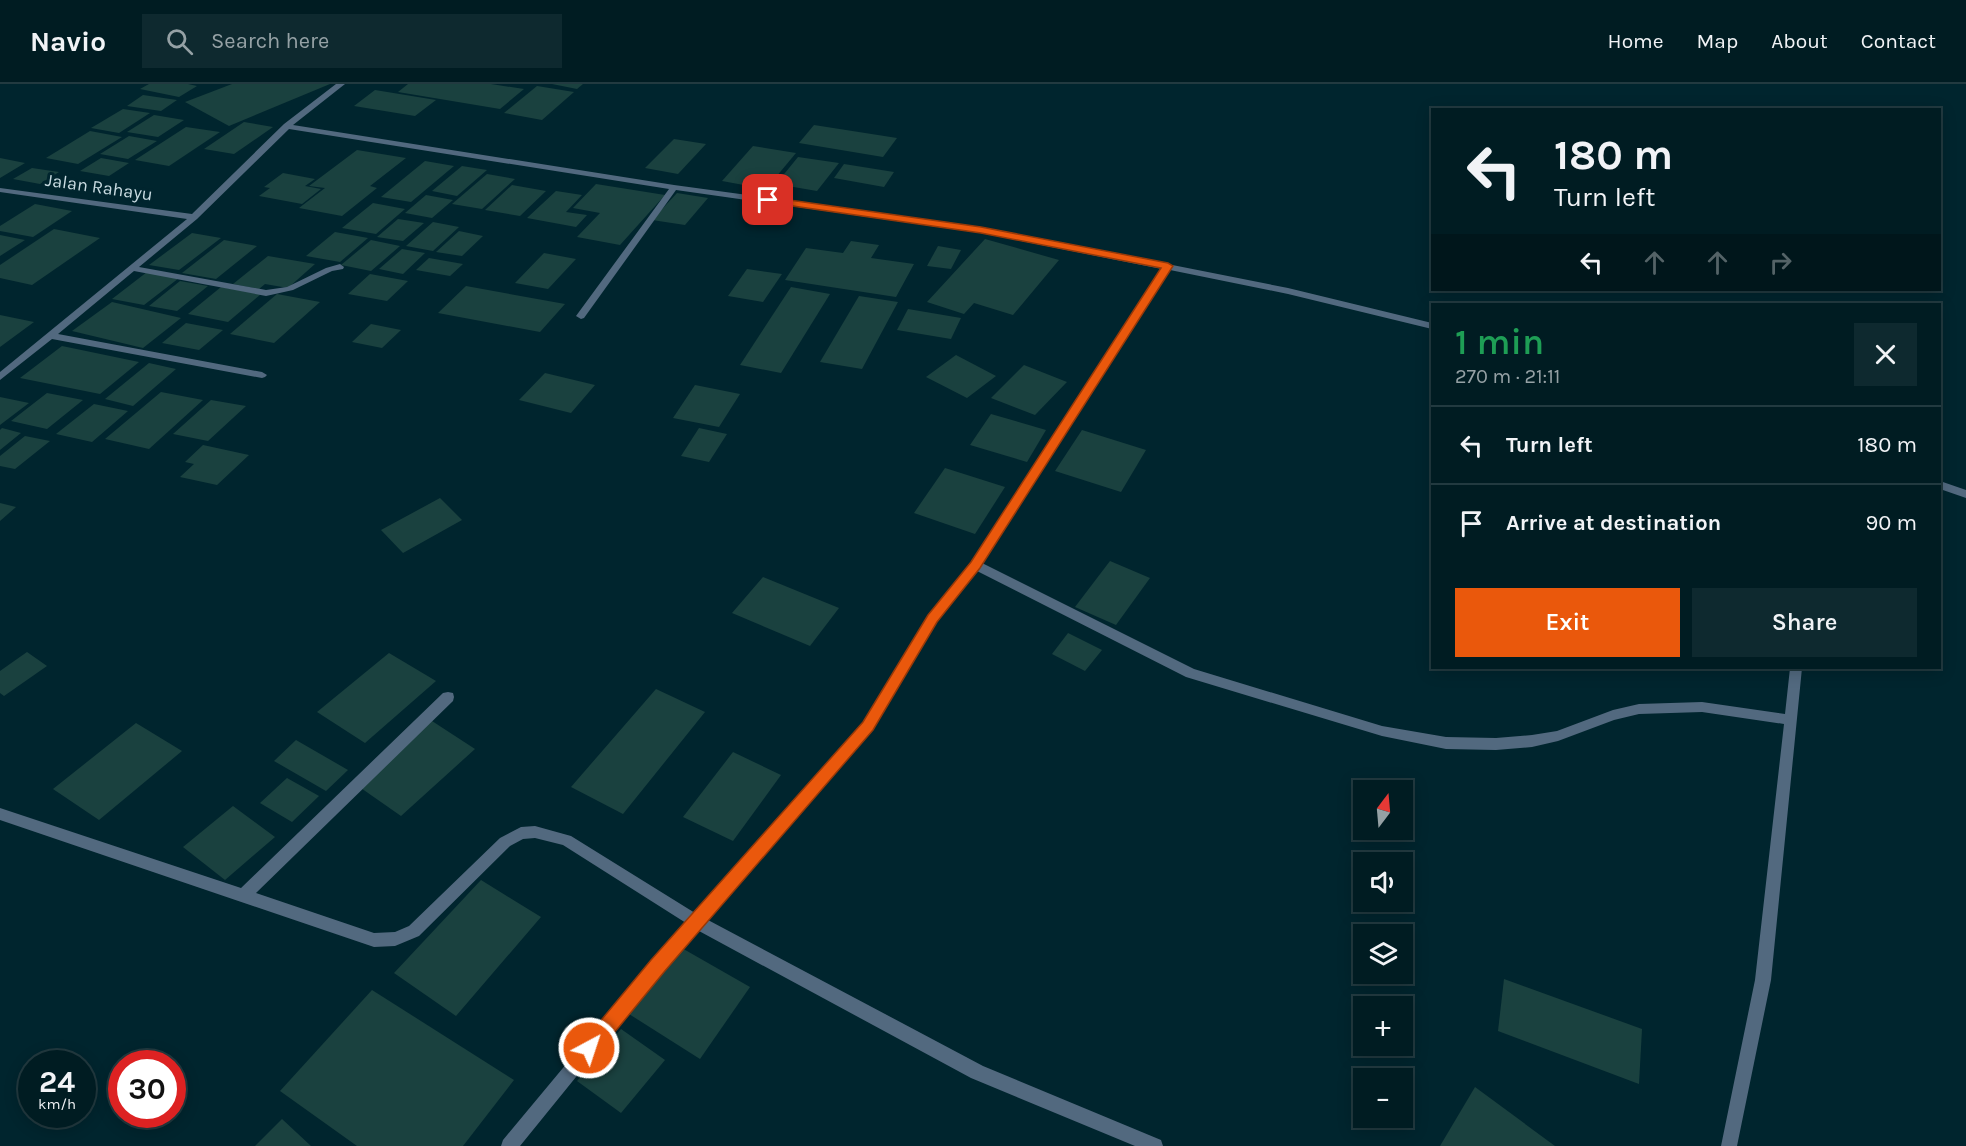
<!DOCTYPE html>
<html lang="en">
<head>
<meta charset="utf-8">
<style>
	:root { --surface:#001c22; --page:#0e292f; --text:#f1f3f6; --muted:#95a1a5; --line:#223a40; --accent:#ea580c }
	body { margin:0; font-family:Karla,sans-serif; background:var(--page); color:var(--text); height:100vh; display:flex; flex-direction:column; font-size:22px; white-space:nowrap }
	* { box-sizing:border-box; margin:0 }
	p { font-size:20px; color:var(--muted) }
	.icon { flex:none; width:33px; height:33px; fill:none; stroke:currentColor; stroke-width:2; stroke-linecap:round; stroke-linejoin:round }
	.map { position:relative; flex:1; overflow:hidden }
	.panel { position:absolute; left:1431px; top:219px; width:510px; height:366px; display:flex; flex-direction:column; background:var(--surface); border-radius:0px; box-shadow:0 3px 15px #0003,0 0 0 2px var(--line) }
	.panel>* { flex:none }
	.hud { position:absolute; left:1431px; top:24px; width:510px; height:183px; border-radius:0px; box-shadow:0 3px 15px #0003,0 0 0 2px var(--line); background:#001c22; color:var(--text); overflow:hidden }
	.needle { width:39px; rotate:16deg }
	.fabs { position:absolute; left:1353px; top:696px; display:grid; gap:12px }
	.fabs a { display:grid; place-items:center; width:60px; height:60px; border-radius:0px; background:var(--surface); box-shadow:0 3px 15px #0003,0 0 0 2px var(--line); font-size:30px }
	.speed { position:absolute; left:18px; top:966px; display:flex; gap:12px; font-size:30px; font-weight:700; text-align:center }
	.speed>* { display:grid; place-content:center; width:78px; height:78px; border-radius:50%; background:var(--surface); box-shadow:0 3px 15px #0003,0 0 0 2px var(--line); line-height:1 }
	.speed small { font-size:15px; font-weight:400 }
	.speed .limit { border:9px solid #d22; background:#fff; color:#111 }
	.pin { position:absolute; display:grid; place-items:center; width:51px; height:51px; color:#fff; margin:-26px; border-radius:12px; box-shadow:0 3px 9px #0006 }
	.me { position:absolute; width:66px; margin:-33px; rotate:40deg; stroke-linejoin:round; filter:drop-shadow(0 0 4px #0008) }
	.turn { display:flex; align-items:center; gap:21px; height:126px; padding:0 24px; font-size:27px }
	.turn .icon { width:78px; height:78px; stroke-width:2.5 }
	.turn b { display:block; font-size:42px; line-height:51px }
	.lanes { display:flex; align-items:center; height:57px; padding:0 24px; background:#0003; justify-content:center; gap:30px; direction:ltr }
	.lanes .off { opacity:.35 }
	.round { display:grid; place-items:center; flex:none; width:63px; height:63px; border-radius:0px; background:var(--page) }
	.headline { display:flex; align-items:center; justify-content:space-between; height:102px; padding:0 24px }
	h1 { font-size:36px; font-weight:600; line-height:45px; color:#1e9e55 }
	.button { display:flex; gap:12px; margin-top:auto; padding:12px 24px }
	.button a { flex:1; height:69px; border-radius:0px; background:var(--accent); color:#fff; font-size:24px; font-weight:600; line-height:69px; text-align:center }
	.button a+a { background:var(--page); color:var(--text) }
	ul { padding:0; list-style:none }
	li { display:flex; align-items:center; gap:18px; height:78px; padding:0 24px; border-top:2px solid var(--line) }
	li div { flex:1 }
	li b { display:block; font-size:22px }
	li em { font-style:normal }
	header { display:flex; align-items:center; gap:36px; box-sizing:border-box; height:84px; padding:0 30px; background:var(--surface); border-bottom:2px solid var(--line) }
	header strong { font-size:28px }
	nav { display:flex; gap:33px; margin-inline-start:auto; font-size:21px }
	.search { width:420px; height:54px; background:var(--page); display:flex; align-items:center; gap:15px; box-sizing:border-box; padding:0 21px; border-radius:0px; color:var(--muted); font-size:22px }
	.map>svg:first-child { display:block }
	.building { fill:#1a413f }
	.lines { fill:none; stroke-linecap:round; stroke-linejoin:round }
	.street { fill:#52697f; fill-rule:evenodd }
	.route { fill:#ea580c; stroke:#983908; stroke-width:1.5 }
	.labels { text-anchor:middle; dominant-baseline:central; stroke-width:6; stroke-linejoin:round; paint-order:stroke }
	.far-street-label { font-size:18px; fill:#c8dbe1; stroke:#00252e }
</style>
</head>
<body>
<header>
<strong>Navio</strong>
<div class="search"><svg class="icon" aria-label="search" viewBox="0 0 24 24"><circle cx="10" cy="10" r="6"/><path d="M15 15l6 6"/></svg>Search here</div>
<nav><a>Home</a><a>Map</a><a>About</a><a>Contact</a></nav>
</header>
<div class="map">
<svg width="1966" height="1062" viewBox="0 0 1966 1062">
	<rect width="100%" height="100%" fill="#00252e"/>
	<g class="building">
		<polygon points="149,0 188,0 197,2 179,13 140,5"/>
		<polygon points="232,0 330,0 229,42 185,18"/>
		<polygon points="408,0 491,0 524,5 500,25 398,8"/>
		<polygon points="552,0 583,0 577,5"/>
		<polygon points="537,2 574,8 542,36 504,29"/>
		<polygon points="375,6 436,16 415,32 354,22"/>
		<polygon points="143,11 177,16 161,27 127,22"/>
		<polygon points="123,25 150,29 119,49 91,44"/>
		<polygon points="154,31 184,36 158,53 127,48"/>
		<polygon points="244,38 273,43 234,70 204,65"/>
		<polygon points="814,41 897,54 883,73 799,59"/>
		<polygon points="186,43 220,48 169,82 135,76"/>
		<polygon points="90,47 122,53 78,80 46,74"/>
		<polygon points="129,52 157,57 128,75 100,70"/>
		<polygon points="674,55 706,60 678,90 645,84"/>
		<polygon points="753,62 796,69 766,105 722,97"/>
		<polygon points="357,66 406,74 370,102 377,104 342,132 299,124 325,104 309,102"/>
		<polygon points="798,73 839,79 817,107 776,100"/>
		<polygon points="0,74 25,79 0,94"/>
		<polygon points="101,74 129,79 109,92 80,87"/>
		<polygon points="425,77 454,82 411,118 381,113"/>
		<polygon points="844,80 894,88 884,103 834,94"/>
		<polygon points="462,82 487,86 457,112 432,107"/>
		<polygon points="32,84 59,88 40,100 13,95"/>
		<polygon points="283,89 315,95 305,102 321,105 302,120 259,112 270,104 264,103"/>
		<polygon points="487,90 515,95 482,125 452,120"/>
		<polygon points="596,100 665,111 620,161 577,153 600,129 573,124"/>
		<polygon points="512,101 546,107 520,132 485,126"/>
		<polygon points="556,107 582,111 566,128 587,131 576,143 527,134"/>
		<polygon points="677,109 708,114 685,141 652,136"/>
		<polygon points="426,111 453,116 432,134 405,129"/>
		<polygon points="373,119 405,125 376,150 342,144"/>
		<polygon points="35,120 72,127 33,153 0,147 0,142"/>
		<polygon points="398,135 424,139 403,157 377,153"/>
		<polygon points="433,138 459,143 433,167 406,162"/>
		<polygon points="54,145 100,154 32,201 0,194 0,181"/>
		<polygon points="459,147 483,152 462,172 436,168"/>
		<polygon points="335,148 368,154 340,178 306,172"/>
		<polygon points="192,149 221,154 179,186 149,181"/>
		<polygon points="0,151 25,156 0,172"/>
		<polygon points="985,155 1059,176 1013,231 974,219 964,230 927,218"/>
		<polygon points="224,156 257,162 216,195 182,189"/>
		<polygon points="371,156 400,162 371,187 341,181"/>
		<polygon points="851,157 879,161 871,174 914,180 896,213 785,196 806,164 843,169"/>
		<polygon points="938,162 961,166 951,185 927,182"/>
		<polygon points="402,165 425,169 403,190 379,185"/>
		<polygon points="544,169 576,175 548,205 515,199"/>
		<polygon points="268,172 315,180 288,204 265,200 259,205 233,200"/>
		<polygon points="429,174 463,180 450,192 416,186"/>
		<polygon points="747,185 782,190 763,218 728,212"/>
		<polygon points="147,188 179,194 144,221 112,215"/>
		<polygon points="370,190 408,197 387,217 348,210"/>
		<polygon points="180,197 208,202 177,227 149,222"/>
		<polygon points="466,202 565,220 540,248 438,229"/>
		<polygon points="221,203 261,210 228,238 188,230"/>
		<polygon points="791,203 830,210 781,289 740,281"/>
		<polygon points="277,210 320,218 274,259 230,250"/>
		<polygon points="859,212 898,218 862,285 820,278"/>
		<polygon points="112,218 181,234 143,264 72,247"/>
		<polygon points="908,225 961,234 951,255 897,246"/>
		<polygon points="0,231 34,238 0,263"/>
		<polygon points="186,239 223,246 199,266 162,259"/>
		<polygon points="371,240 401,246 382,264 352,258"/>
		<polygon points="62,262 139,278 100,310 20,294"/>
		<polygon points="956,271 996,292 967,314 926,293"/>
		<polygon points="149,279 176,285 133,322 105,315"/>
		<polygon points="1024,281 1067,298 1035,331 991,314"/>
		<polygon points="545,289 595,301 571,329 519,316"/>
		<polygon points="695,301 740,310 719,343 673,334"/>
		<polygon points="161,308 203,316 149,365 105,355"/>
		<polygon points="47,309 83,316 47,345 11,337"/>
		<polygon points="0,313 29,319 0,341"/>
		<polygon points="211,316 246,322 208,357 173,350"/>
		<polygon points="94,320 128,327 92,358 56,350"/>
		<polygon points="991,330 1046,346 1027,378 970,361"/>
		<polygon points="2,344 21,349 0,366 0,346"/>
		<polygon points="699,344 727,350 709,378 681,372"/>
		<polygon points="1082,346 1146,366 1121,408 1055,387"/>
		<polygon points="25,352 50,357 15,385 0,382 0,372"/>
		<polygon points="203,361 249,371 217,401 180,393 194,380 185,378"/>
		<polygon points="945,384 1005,403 975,450 914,429"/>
		<polygon points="440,414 462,436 403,469 381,446"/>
		<polygon points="0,419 16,423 0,437"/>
		<polygon points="1110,477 1150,494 1116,541 1075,523"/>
		<polygon points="763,493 839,524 810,562 732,529"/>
		<polygon points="1068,549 1102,566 1085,587 1052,570"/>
		<polygon points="27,568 47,582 4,612 0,609 0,587"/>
		<polygon points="389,569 436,597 365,659 317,628"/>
		<polygon points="656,605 705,628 623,730 571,703"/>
		<polygon points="432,637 475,665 401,732 358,702"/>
		<polygon points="136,639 182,667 99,736 53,705"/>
		<polygon points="296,656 348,686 326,707 274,677"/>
		<polygon points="733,668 781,691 733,757 683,733"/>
		<polygon points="287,694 319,712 292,738 260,719"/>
		<polygon points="233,722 275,753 225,796 183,763"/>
		<polygon points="481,796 541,833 456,932 394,889"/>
		<polygon points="680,863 750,903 700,975 629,930"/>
		<polygon points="1504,895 1642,945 1639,1000 1498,947"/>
		<polygon points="372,906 514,996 463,1062 357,1062 280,1007"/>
		<polygon points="621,945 665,976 621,1029 577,997"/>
		<polygon points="1475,1003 1555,1062 1440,1062"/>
		<polygon points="282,1035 311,1062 255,1062"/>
	</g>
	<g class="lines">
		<g class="street">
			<polygon points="336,0 345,0 293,41 674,101 981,143 1288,204 1432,239 1432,245 1288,210 1170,186 982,479 1194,585 1382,642 1446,653 1496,654 1532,651 1557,647 1613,626 1639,620 1702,618 1785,630 1790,584 1802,584 1771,896 1737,1062 1721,1062 1755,896 1784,640 1702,628 1639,630 1614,636 1558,657 1532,663 1496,666 1446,665 1382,652 1186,593 977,487 937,538 873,646 708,836 983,982 1161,1056 1163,1062 1135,1062 971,994 699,847 662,887 520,1062 501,1062 503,1056 652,877 686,839 563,761 535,754 523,755 510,762 419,852 395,862 374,863 0,736 0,724 241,804 443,609 448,608 453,609 454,613 453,617 256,809 374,849 395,848 409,842 500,754 521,743 535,742 571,752 695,829 863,638 929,532 971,478 1162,185 981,149 676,106 584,234 581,235 576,232 669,105 289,45 197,135 139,183 266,206 287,203 326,184 340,180 344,183 343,185 332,187 293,206 266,212 134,187 58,250 262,288 267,291 265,293 262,294 52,255 0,296 0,288 187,135 0,108 0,104 192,130 284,40"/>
			<polygon points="1940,397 1966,406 1966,414 1940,405"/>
		</g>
	</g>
	<polygon class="route" points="768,113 981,143 1168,179 1173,182 980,484 937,538 873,646 664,888 596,971 589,973 583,971 580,964 583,958 651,876 863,638 928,531 971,478 1161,184 981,149 765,118 765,114"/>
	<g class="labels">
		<g class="far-street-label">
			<text transform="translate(99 103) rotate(8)">Jalan Rahayu</text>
		</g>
	</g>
</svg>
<div class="fabs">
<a><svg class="needle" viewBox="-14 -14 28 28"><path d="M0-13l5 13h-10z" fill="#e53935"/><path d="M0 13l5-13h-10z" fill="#95a1a5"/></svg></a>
<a><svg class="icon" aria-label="sound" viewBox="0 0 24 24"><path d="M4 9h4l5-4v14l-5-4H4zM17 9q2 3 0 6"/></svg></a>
<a><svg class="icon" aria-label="layers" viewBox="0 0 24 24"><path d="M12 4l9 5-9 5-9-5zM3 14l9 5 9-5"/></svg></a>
<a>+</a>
<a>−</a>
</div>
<div class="speed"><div>24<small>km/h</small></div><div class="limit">30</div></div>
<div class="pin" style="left:768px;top:116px;background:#d93025"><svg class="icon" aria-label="arrive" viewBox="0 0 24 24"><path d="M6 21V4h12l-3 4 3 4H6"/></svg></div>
<svg class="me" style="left:589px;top:964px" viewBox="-20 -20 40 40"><circle r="17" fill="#ea580c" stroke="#fff" stroke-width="3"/><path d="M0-11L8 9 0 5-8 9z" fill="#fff"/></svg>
<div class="hud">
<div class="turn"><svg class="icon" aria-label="left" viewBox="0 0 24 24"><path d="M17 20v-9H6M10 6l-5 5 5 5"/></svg><div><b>180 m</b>Turn left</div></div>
<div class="lanes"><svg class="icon" aria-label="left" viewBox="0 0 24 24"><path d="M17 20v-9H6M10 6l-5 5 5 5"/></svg><svg class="icon off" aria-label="ahead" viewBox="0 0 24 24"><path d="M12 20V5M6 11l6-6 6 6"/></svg><svg class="icon off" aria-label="ahead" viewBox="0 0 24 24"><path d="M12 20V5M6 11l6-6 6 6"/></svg><svg class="icon off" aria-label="right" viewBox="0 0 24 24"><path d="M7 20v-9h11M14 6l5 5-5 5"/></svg></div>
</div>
<section class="panel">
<div class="headline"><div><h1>1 min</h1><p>270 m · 21:11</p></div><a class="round"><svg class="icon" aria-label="close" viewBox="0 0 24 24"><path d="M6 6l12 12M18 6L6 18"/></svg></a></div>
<ul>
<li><svg class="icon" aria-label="left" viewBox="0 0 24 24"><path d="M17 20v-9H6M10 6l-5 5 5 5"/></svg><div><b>Turn left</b></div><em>180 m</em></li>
<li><svg class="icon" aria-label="arrive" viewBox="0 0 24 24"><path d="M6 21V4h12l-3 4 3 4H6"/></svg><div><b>Arrive at destination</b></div><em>90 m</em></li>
</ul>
<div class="button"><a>Exit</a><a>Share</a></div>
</section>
</div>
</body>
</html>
